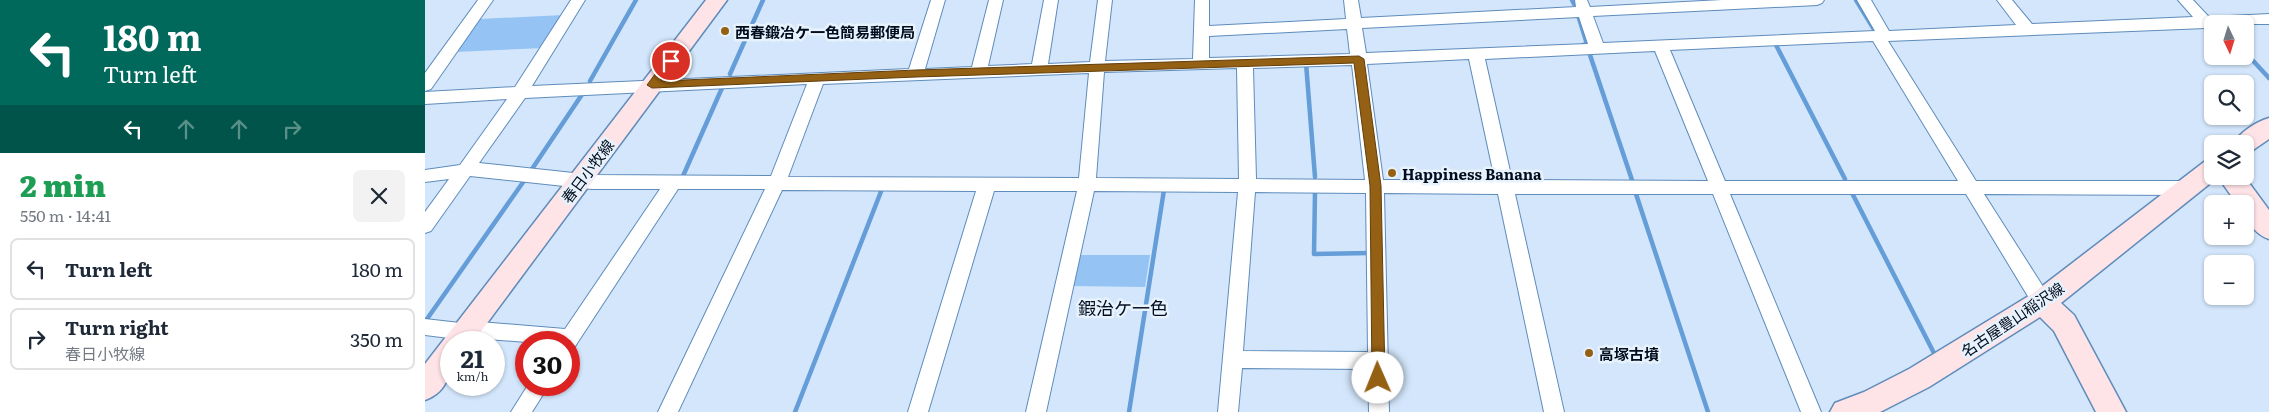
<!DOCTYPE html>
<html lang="en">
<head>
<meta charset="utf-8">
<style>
	:root { --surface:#fff; --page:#f2f2f3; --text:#1f2937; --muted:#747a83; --line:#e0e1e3 }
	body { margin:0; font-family:Literata,"Noto Sans JP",serif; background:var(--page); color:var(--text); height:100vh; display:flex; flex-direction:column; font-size:19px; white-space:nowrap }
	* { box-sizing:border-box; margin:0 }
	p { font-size:16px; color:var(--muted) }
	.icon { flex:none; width:28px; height:28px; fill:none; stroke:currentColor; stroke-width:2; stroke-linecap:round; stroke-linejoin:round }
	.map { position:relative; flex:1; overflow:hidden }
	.sheet { display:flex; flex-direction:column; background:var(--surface); width:425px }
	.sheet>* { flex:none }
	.top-card { background:#00695c; color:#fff; overflow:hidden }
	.needle { width:32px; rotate:176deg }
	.buttons { position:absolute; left:1779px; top:15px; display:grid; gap:10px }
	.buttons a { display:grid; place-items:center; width:50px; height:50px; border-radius:8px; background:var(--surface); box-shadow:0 1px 4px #0004; font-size:25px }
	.speed { position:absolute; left:15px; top:331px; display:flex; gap:10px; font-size:25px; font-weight:700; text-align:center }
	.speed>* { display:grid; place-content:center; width:65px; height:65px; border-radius:50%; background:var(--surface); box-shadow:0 1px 4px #0004; line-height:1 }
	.speed small { font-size:12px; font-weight:400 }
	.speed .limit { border:8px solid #d22; background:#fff; color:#111 }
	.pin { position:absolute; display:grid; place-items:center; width:42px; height:42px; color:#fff; margin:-21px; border:2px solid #fff; border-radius:50%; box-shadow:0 1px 5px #0007 }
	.me { position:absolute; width:55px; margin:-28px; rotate:359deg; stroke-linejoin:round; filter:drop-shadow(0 0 4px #0008) }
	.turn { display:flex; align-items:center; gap:18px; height:105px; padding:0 20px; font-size:22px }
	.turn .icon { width:65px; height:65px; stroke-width:2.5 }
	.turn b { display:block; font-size:35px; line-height:42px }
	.lanes { display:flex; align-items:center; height:48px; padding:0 20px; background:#0003; justify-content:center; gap:25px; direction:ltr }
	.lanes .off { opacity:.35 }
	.round { display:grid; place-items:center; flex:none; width:52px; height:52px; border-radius:8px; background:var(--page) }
	.head { display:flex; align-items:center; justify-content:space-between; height:85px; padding:0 20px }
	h1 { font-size:30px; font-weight:800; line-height:38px; color:#1e9e55 }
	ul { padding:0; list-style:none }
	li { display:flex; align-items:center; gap:15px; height:62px; margin:0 10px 8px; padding:0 10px; border:2px solid var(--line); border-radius:8px }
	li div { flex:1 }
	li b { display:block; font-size:19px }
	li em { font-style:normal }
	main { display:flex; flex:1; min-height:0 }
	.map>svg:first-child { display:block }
	.green { fill:#94c3f4 }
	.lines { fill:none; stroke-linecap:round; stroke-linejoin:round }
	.stream { stroke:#649dd8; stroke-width:4.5 }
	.street-casing { stroke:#5e8cbb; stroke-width:2 }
	.secondary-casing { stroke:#5e8cbb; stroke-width:3 }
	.street { fill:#fff; fill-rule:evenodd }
	.secondary { fill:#fee3e7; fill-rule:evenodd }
	.route { fill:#946014; stroke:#603e0d }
	.poi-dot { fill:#946014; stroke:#e8f2fc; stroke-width:2 }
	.labels { text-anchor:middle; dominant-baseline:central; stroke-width:5; stroke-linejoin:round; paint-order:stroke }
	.poi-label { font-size:15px; font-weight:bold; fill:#000d1e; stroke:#e8f2fc; text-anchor:start }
	.street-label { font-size:15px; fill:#000d1e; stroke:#e8f2fc }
	.quarter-label { font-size:18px; fill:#000d1e; stroke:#e8f2fc }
</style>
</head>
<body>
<main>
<section class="sheet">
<div class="top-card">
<div class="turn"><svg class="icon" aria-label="left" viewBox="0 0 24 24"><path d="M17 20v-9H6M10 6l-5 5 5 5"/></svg><div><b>180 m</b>Turn left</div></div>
<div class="lanes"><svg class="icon" aria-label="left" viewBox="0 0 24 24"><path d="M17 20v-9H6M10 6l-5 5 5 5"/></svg><svg class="icon off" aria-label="ahead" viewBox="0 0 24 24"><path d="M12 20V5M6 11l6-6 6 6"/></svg><svg class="icon off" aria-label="ahead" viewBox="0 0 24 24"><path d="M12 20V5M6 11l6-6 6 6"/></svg><svg class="icon off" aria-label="right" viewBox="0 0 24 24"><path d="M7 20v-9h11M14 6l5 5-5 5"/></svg></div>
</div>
<div class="head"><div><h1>2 min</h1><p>550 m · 14:41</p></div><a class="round"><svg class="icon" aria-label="close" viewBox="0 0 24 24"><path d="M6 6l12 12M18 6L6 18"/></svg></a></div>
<ul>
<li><svg class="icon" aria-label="left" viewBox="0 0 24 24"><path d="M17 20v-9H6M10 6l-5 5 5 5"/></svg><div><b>Turn left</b></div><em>180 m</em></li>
<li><svg class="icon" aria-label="right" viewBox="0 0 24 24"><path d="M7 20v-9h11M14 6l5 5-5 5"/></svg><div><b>Turn right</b><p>春日小牧線</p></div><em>350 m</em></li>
</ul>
</section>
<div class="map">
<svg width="1844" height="412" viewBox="0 0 1844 412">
	<rect width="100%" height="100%" fill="#d3e6fb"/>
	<g class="green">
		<polygon points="139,15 118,48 30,52 54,19"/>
		<polygon points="652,255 725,255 720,287 645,286"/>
	</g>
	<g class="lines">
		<g class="stream">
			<polyline points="1147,0 1149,4"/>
			<polyline points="1431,0 1450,31"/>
			<polyline points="1154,18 1162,44 1158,45"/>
			<polyline points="1350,43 1420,179"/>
			<polyline points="1164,52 1207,180"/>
			<polyline points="1820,52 1844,78"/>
			<polyline points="881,63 890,177"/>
			<polyline points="305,74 338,0"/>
			<polyline points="165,81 211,0"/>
			<polyline points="107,169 158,93"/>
			<polyline points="258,176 297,88"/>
			<polyline points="890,192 889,254 945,253"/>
			<polyline points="1427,193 1511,357"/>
			<polyline points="1211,194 1283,412"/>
			<polyline points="2,319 101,178"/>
			<polyline points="144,353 150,344"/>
			<polyline points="370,412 457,189"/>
			<polyline points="704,412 739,190"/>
		</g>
		<g class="street-casing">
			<g id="street">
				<polygon points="53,0 68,0 6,89 0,91 0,73"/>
				<path d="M146 0H160L107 86 484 69 506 0H520L500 69 547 67 564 0H578L563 66 607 64 619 0H633L623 64 665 62 673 0H687L680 61 768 59 770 0H784V26L921 19 919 0H933L936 18 1151 7 1150 0H1162L1165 7 1297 0H1399L1397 3 1392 5 1168 16 1178 43 1450 31 1432 0H1446L1464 31 1591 25 1572 0H1587L1607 24 1768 17 1753 0H1768L1784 17 1844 14V24H1788V26L1781 28 1463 41 1551 181H1760L1766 183 1769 188 1766 193 1760 195 1559 194 1624 296 1626 302 1624 308 1617 310 1610 308 1541 194H1305L1396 412H1376L1288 194H1090L1139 412H1119L1073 194 959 193 964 412H944L943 369 817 368 813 412H793L813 192 669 191 621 412H601L652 191H569L503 412H483L551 191 357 190 253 412H233L340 189H253L149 348 144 350V342H102L47 338 40 340 0 335V319L35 323 42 321 140 329 235 189H167L45 176 6 231 0 233V212L24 179 0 182V170L35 165 82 99 0 104V92L90 87ZM1154 17 1163 44 941 53 937 28ZM922 29 925 54 784 58V36ZM1448 41 1533 181H1300L1245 50ZM1230 51 1283 181 1087 180 1060 59ZM1044 59 1070 180H958L942 64ZM927 65 940 180 831 179 828 68ZM812 68 814 179 671 178 679 72ZM664 73 654 178 363 177 398 84ZM382 84 346 176 167 175 54 163 100 98ZM830 192 941 193 943 352 818 351Z"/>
				<polygon points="103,385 124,385 107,412 86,412"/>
			</g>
		</g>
		<g class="secondary-casing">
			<g id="secondary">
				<path d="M281 0H302L48 342H26C26 367 27 390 0 400V364Z"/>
				<path d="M1844 118V139L1828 150 1820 153V144H1808C1815 132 1831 122 1844 118Z"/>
				<path d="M1788 159V176H1819L1844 210V239C1829 234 1820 219 1820 204H1812L1793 177 1636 303 1649 315 1701 412H1671L1629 331 1615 317 1504 387 1459 410 1455 412H1405L1410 403 1439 392 1484 369 1607 294 1779 162Z"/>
			</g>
		</g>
		<use href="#street" class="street"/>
		<use href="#secondary" class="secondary"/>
	</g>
	<polygon class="route" points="934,56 939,59 956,186 960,378 958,382 953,383 949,382 947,378 945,186 929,63 491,77 227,88 222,85 242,58 246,57 251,61 236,81 491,70"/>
	<g class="poi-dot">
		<circle cx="300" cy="31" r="5"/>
		<circle cx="967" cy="173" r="5"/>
		<circle cx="1164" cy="353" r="5"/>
	</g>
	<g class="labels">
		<g class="poi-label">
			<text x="310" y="31">西春鍛冶ケ一色簡易郵便局</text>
			<text x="977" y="173">Happiness Banana</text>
			<text x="1174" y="353">高塚古墳</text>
		</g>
		<g class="street-label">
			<text transform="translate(162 171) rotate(-53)">春日小牧線</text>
			<text transform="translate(1587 319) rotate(-34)">名古屋豊山稲沢線</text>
		</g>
		<g class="quarter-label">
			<text x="698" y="307">鍜治ケ一色</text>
		</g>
	</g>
</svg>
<div class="buttons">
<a><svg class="needle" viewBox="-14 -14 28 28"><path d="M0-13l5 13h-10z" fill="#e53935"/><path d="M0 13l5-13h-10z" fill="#747a83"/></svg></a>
<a><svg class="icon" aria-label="search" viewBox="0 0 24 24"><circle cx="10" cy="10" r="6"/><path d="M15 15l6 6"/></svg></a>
<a><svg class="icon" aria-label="layers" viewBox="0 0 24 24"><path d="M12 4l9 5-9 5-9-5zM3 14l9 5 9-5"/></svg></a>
<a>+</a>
<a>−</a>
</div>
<div class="speed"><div>21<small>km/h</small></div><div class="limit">30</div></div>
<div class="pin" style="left:246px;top:61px;background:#d93025"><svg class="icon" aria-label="arrive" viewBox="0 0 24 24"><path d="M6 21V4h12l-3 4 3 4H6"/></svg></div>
<svg class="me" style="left:953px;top:378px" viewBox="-20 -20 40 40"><circle r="19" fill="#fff"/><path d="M0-13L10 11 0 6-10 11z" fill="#946014"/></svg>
</div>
</main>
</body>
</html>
